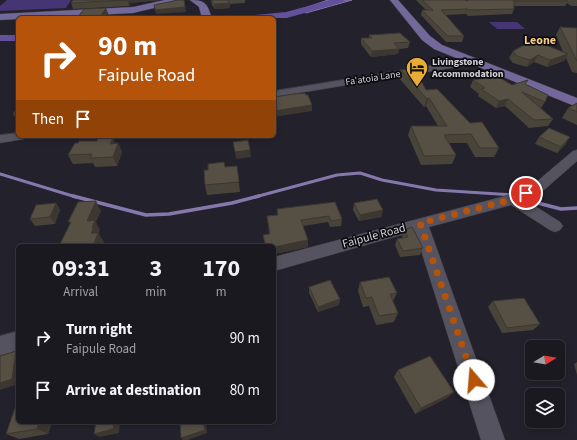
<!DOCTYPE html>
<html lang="en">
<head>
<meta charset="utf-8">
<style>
	:root { --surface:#1a1920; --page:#232229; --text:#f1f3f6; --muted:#9fa0a5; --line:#38383e }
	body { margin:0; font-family:"Source Sans 3",sans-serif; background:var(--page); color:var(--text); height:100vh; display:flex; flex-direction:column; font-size:15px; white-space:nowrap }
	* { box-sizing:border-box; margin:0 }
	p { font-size:13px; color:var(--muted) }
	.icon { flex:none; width:22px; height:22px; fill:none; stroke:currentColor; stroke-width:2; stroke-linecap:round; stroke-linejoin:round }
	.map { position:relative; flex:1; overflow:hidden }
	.side { position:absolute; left:16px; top:244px; width:260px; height:180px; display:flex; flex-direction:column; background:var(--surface); border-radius:6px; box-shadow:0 2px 6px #0003,0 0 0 1px var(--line) }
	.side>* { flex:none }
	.hud { position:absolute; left:16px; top:16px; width:260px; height:122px; border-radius:6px; box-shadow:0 2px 6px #0003,0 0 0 1px var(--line); background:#b45309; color:#fff; overflow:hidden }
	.needle { width:26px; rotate:79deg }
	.tools { position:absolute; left:525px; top:340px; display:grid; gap:8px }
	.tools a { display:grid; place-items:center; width:40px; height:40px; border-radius:6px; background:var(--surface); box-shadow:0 2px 6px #0003,0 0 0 1px var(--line); font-size:20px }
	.pin { position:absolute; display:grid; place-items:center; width:34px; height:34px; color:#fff; margin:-17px; border:2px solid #fff; border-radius:50%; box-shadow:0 1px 4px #0007 }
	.me { position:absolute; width:44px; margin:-22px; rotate:342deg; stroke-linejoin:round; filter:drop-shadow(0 0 3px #0008) }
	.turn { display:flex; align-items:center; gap:14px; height:84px; padding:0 16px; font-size:18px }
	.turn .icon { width:52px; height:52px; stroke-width:2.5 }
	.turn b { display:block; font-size:28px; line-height:34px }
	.then { display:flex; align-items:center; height:38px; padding:0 16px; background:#0003; gap:8px; font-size:15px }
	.eta { display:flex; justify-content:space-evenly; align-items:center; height:68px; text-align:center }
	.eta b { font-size:24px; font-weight:700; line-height:28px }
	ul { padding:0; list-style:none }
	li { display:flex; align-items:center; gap:12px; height:52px; padding:0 16px }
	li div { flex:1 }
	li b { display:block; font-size:15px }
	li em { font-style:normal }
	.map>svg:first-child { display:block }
	.green { fill:#463574 }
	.water { fill:#64519b; stroke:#8578ad }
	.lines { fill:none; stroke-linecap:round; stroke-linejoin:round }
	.stream-far1 { stroke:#8578ad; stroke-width:3 }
	.stream { stroke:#8578ad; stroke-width:3.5 }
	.canal { fill:#64519b; fill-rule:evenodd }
	.river { fill:#64519b; fill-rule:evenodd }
	.minor-casing { stroke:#403e46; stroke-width:1 }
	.major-casing { stroke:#403e46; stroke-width:1 }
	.minor { fill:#55535f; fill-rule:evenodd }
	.major { fill:#73689a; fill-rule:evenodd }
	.wall { fill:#49443a }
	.shaded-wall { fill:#3c3730 }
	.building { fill:#554f44; stroke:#3c3730 }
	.route { stroke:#b45309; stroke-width:7; stroke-dasharray:0 12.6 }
	.labels { text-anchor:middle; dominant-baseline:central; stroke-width:3.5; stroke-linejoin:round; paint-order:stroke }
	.far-poi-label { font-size:10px; font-weight:bold; fill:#d3d2d8; stroke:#0c0b0f; text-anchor:start }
	.far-street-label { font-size:10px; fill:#d3d2d8; stroke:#0c0b0f }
	.far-quarter-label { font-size:12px; font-weight:bold; fill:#f5cd86; stroke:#0c0b0f }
	.street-label { font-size:12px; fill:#d3d2d8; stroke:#0c0b0f }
</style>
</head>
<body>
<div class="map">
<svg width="577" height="440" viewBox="0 0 577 440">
	<rect width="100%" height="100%" fill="#23212b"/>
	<g class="green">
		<polygon points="7,0 71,0 66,8 0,11 0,6"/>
		<polygon points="489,22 517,22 525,29 497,29"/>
	</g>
	<polygon class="water" points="328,0 352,0 306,13 299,10"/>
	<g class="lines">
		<g class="stream-far1">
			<polyline points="0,174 76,197"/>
			<polyline points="255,197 337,175 360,173 382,180 436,190 512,195"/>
		</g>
		<g class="stream">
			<polyline points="73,196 146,215 169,214 232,203 259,196"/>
			<polyline points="530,201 561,209 577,208"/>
		</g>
		<polygon class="canal" points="265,16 268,18 261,18 262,17"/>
		<g class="river">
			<polygon points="330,0 344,0 343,2 287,18 250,18 255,15 286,12"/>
			<rect x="0" y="35" width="18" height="6"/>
		</g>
		<g class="minor-casing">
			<g id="minor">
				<polygon points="472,59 476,62 475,64 274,97 274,91"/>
				<polygon points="18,133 18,136 26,136 24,139 0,143 0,135"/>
				<polygon points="577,150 577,161 544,190 524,199 560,222 563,226 560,230 555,232 550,230 511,205 429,227 505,440 481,440 415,231 274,271 274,257 509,195 534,184 573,151"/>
				<polygon points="18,331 18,351 0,356 0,336"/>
			</g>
		</g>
		<g class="major-casing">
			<g id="major">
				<polygon points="165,0 180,0 179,2 133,13 0,20 0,14 133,7"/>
				<path d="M190 0C206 0 207 4 212 18H202L199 7Z"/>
				<polygon points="390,0 398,0 430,36 442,45 577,98 577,107 434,49 422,40"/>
			</g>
		</g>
		<use href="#minor" class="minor"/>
		<use href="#major" class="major"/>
	</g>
	<g class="wall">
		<polygon points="73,0 160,0 130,3 129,6 73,9 71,3"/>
		<polygon points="211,0 245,0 245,3 230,4 230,8 215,9 212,5"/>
		<polygon points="416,0 465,0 467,1 468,0 577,0 577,6 571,6 567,3 565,6 514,6 514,9 512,14 468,16 466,14 446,15 464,36 462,42 446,42 421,15 422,10 426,10"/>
		<polygon points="109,16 107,18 77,18"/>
		<polygon points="560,27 577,28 577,73 572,72 566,58 564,61 547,67 534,62 527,67 513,63 509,58 513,51 563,52 556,35"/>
		<polygon points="369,35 410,42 408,48 399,49 398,54 371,57 361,44 361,38 369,38"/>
		<polygon points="401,70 426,90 470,123 499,148 494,157 475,157 467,143 449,143 456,155 452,164 421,165 408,135 411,126 438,126 426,106 424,107 399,78"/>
		<polygon points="473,80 512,85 526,85 545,102 541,108 553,119 548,126 529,128 505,106 496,108 478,96 479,94 470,87"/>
		<polygon points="577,103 577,125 562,118 568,108"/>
		<polygon points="18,107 18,120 17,120 13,114"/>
		<polygon points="539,137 566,144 557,153 535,144"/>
		<polygon points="115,143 118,143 122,152 117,166 95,167 93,163 73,164 68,155"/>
		<polygon points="224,162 225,167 237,166 240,192 207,195 205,185 208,170"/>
		<polygon points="335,202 342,219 341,226 330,227 328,222 303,226 308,247 274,254 274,246 265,246 263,235 269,234 267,216 277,215 277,209"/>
		<polygon points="56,203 60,210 55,224 35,226 30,219"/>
		<polygon points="354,203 383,210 381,217 359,221 353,210"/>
		<polygon points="404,230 423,248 420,255 400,257 395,245 397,239 402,238 402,236"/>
		<polygon points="360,282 397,293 393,301 398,313 394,322 376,325 369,306 363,307 358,291"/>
		<polygon points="309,287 340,299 339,305 318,312 309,293"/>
		<polygon points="493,301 540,324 533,330 502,333 488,307"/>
		<polygon points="577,362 577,375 574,364"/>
		<polygon points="398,370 454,392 447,398 415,414 394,377"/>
		<polygon points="52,422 48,434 19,439 6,434"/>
	</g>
	<g class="shaded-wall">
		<polygon points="127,0 160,0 130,3 129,6"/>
		<polygon points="184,0 186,12 156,14 155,10"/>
		<polygon points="230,3 230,8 215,9 214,4"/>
		<polygon points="106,8 109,16 107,18 100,18 100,17"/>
		<polygon points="399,49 398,54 371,57 372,51"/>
		<polygon points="568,54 564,61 547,67 550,60"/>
		<polygon points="538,55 534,62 527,67 530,60"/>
		<polygon points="429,98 426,106 424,107 427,99"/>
		<polygon points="508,99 505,106 496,108 499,101"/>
		<polygon points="312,105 312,111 274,117 274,111"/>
		<polygon points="570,137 566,144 557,153 561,147"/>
		<polygon points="113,138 117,147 110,144"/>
		<polygon points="118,143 122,152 117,166 113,157"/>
		<polygon points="250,150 251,157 236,159 235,152"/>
		<polygon points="96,201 101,211 96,222 100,230 99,234 104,242 103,246 93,246 91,233 87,221"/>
		<polygon points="56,203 60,210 55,224 50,217"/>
		<polygon points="383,210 381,217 359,221 360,215"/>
		<polygon points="308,240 308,247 274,254 274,247"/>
		<polygon points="340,299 339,305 318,312 318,307"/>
		<polygon points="16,351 18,353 18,384 0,390 0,383"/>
		<polygon points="454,392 447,398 415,414 421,408"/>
		<polygon points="39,422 52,422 48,434 37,429"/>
		<polygon points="114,422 120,422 119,433 100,437 94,434"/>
		<polygon points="203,422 206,422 207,433 188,440 183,440 181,438"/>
	</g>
	<g class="building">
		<polygon points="73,0 127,0 71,3"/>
		<polygon points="178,0 184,0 185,7 155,10 154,5"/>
		<polygon points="211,0 228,0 230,3 214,4"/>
		<polygon points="422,0 465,0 467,1 468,0 567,0 568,1 514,1 514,9 470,10 467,9 441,10 464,36 448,36 422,10 433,10"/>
		<polygon points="106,8 100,17 77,18 84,9"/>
		<polygon points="560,27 577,28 577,61"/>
		<polygon points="400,33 410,42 394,43 399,49 372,51 361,38 372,38 369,35"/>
		<polygon points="536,41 568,54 550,60 538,55 530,60 517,56 513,51 528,43"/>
		<polygon points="412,68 418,75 426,90 437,89 470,123 482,122 499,148 480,148 471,134 444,135 456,155 424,156 411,126 447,126 429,98 427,99 401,70"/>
		<polygon points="497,76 512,85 528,80 525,84 548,95 545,102 522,92 553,119 534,120 508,99 499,101 481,89 485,88 473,80"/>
		<polygon points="305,93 306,95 308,95 312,105 274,111 274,97 294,94"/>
		<polygon points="577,103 577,112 568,108"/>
		<polygon points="18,107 18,113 13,114"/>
		<polygon points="549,128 570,137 561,147 539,137"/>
		<polygon points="98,138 113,138 110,144 118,143 113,157 90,158 92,154 68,155 75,143 78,143 79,141 97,141"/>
		<polygon points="248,140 250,150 235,152 233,142"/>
		<polygon points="224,162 225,167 237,166 239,182 205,185 204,170 208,170 208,164"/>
		<polygon points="377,199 383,210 360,215 354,203"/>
		<polygon points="96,201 87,221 95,220 92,228 94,228 91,233 98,233 93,246 59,246 71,222 68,222 78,202"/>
		<polygon points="335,202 342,219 331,221 329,216 301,220 308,240 274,247 274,246 266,246 263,235 270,234 267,216 278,215 277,209"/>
		<polygon points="56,203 50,217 30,219 36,205"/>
		<polygon points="412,227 423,248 403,251 397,239 408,237 404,230"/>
		<polygon points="389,277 397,293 390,294 398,313 379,316 372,297 366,298 360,282"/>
		<polygon points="330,280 340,299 318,307 309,287"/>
		<polygon points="524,298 540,324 507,328 493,301"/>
		<polygon points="16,351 12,379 0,383 0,356"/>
		<polygon points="430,356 454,392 421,408 398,370"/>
		<polygon points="18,399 18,422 39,422 37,429 6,434"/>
		<polygon points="96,422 114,422 113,429 94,434"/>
		<polygon points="180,422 203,422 205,430 181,438"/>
	</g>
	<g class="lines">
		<polyline class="route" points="474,380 420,223 514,199 526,193"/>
	</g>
	<defs>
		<g id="hotel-pin" transform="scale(1.15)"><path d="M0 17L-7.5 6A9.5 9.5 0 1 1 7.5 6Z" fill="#e6ac36" stroke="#0c0b0f"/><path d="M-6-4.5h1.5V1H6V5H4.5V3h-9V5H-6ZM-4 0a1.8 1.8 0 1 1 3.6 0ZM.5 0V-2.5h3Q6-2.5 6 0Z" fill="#111"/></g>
	</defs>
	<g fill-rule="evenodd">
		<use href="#hotel-pin" x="417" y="68"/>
	</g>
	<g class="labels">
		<g class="far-poi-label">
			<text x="432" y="62">Livingstone<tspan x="432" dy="12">Accommodation</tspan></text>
		</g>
		<g class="far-street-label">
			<text transform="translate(373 78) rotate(-9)">Fa'atoia Lane</text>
		</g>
		<g class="far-quarter-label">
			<text x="540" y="40">Leone</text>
		</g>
		<g class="street-label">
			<text transform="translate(374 236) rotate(-15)">Faipule Road</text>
		</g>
	</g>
</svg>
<div class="tools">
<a><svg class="needle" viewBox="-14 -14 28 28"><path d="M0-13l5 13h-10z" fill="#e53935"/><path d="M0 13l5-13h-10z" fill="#9fa0a5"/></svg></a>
<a><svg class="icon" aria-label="layers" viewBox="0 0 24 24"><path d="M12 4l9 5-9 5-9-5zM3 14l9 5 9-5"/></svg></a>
</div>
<div class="pin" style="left:526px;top:193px;background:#d93025"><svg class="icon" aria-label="arrive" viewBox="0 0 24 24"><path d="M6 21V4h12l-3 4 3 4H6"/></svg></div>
<svg class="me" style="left:474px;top:380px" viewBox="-20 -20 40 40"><circle r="19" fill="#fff"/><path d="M0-13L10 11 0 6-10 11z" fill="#b45309"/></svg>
<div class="hud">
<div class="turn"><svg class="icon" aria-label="right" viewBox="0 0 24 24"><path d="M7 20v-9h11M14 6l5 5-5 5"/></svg><div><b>90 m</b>Faipule Road</div></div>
<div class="then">Then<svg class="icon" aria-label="arrive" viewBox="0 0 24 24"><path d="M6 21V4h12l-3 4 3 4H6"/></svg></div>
</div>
<section class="side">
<div class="eta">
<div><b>09:31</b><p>Arrival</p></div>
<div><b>3</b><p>min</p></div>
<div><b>170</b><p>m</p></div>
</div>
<ul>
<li><svg class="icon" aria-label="right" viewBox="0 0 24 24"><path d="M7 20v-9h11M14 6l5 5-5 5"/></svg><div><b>Turn right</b><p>Faipule Road</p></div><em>90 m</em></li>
<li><svg class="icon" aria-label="arrive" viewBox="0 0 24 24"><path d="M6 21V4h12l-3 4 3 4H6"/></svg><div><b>Arrive at destination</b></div><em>80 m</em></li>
</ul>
</section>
</div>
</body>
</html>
